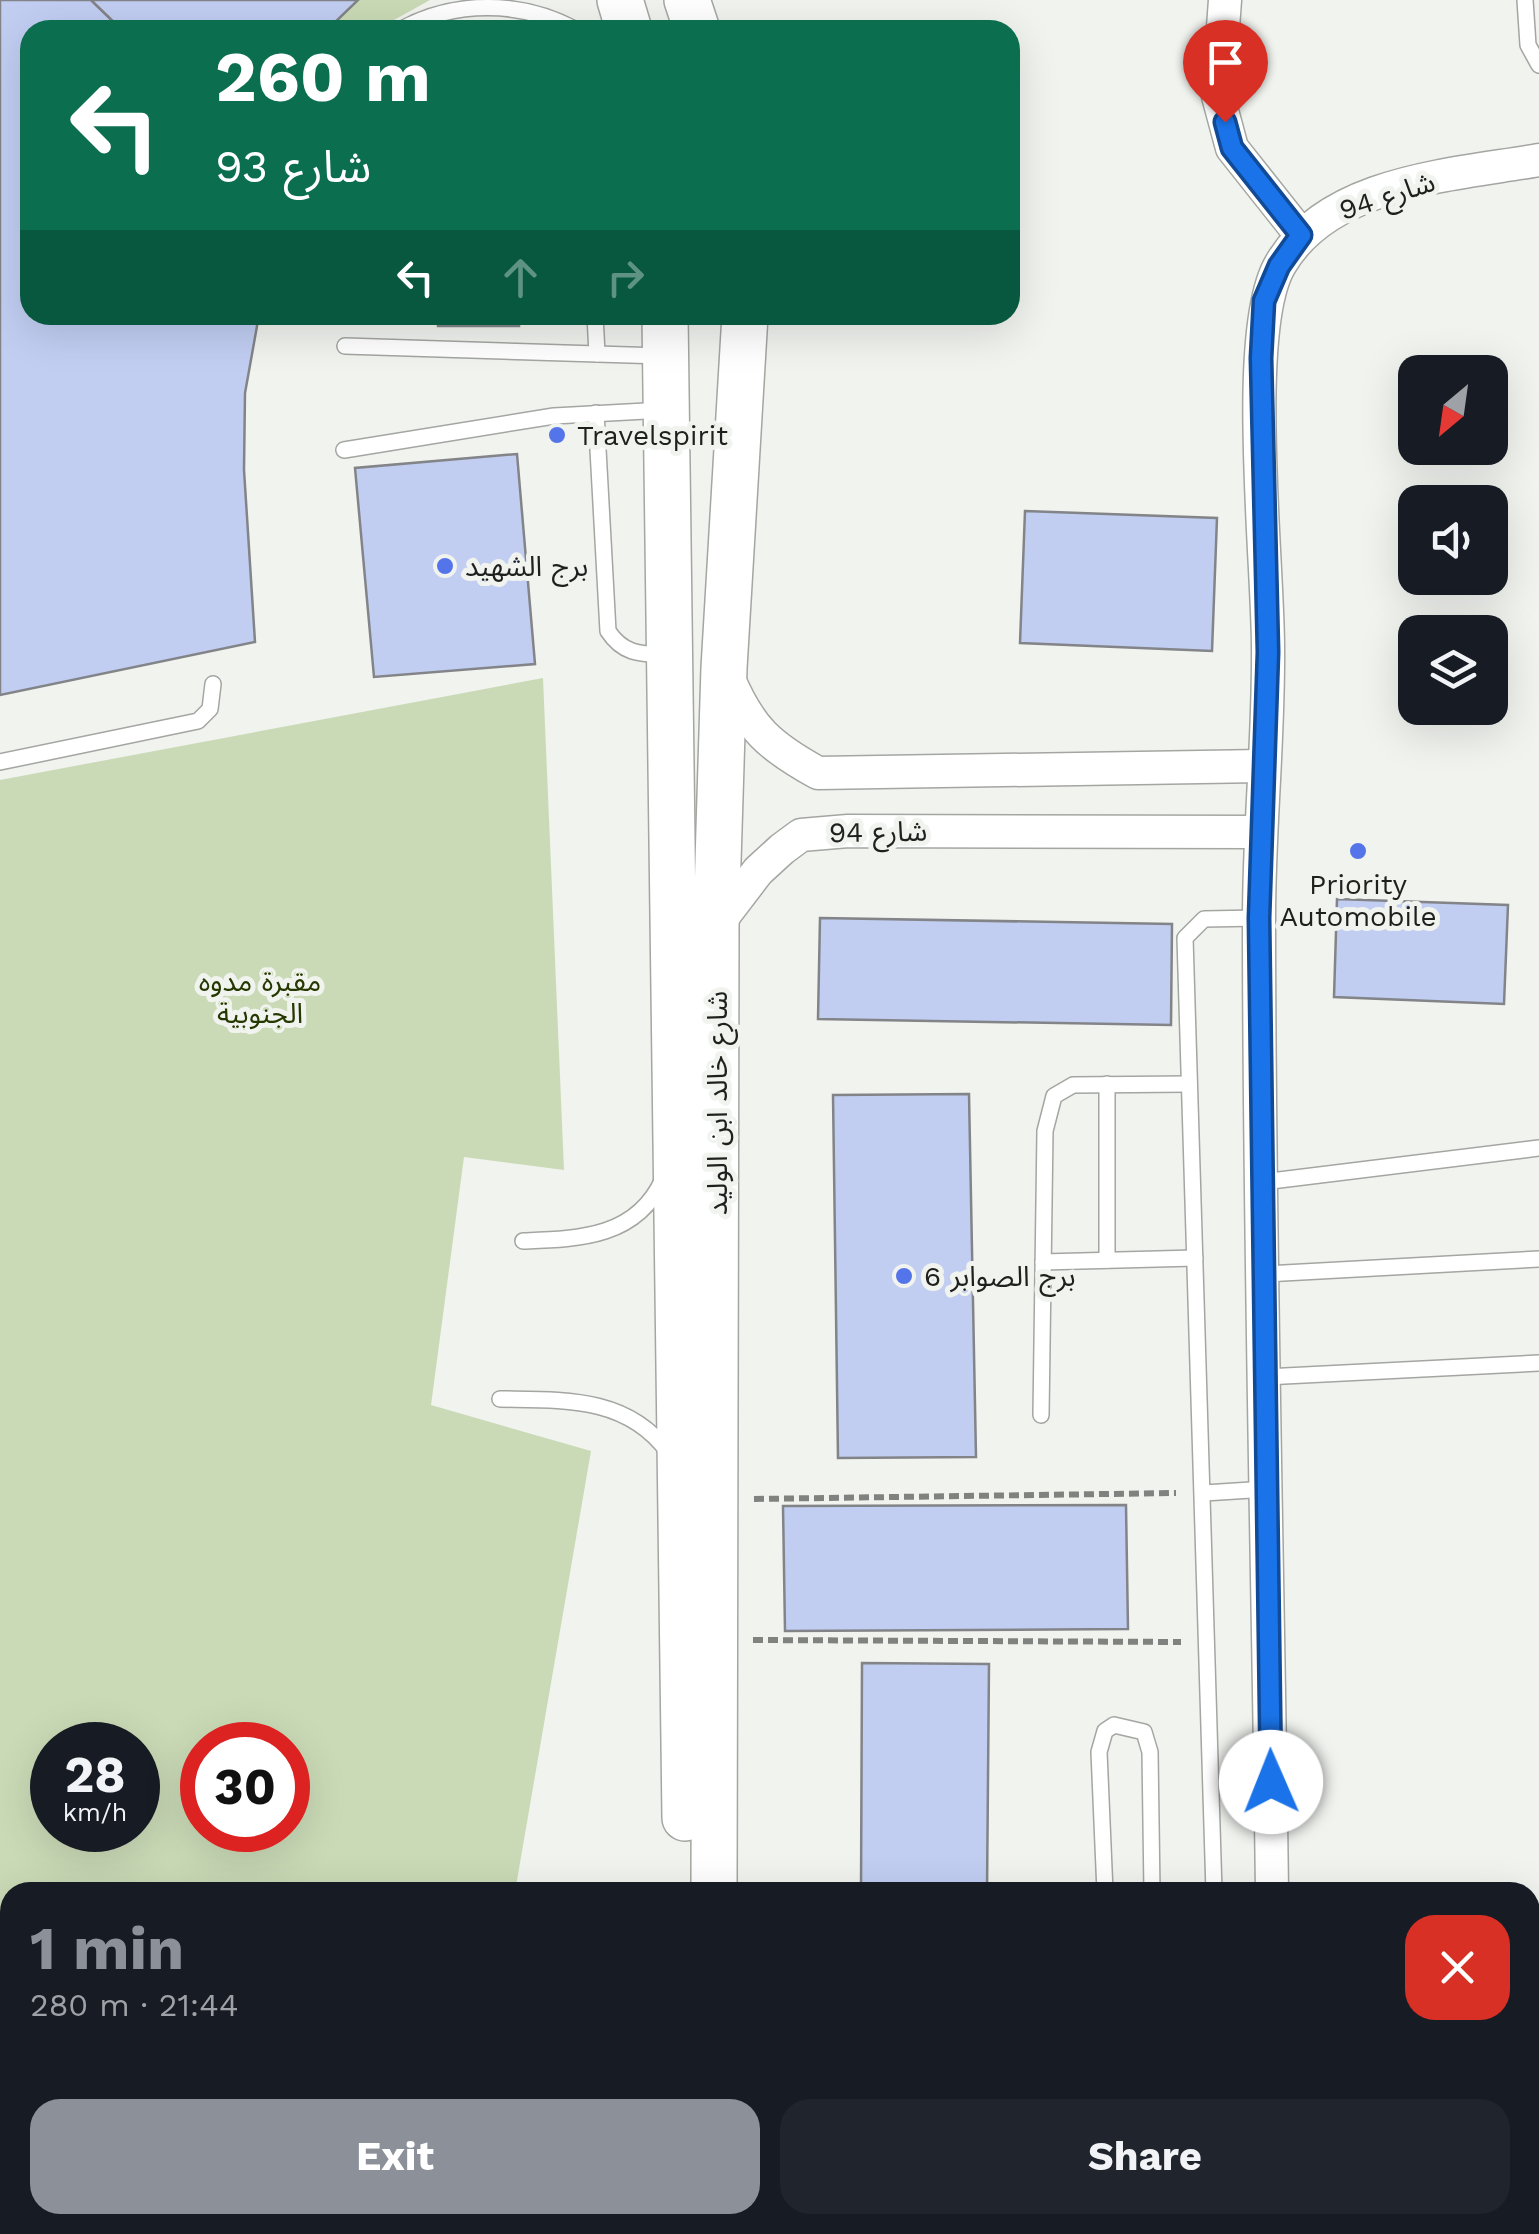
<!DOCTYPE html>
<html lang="en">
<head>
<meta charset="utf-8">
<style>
	:root { --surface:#171b24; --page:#20242c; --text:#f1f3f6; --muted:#9ea1a6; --accent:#8c9099 }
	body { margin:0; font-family:"Work Sans","Noto Sans Arabic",sans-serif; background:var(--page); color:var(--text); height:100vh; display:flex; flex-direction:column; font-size:38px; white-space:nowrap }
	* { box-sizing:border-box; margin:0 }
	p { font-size:32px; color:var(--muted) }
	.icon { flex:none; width:55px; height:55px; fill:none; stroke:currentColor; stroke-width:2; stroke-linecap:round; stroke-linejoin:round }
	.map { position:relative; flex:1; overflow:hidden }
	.panel { position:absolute; left:0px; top:1882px; width:1540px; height:352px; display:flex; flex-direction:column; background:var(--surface); border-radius:30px 30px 0 0; box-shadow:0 10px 40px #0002 }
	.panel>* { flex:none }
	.top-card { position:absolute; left:20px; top:20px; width:1000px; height:305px; border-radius:30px; box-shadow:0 10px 40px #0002; background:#0b6e4f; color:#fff; overflow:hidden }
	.needle { width:65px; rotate:209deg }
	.tools { position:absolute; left:1398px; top:355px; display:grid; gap:20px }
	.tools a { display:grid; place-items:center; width:110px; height:110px; border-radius:20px; background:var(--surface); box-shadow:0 10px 40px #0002; font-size:50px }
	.speed { position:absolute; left:30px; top:1722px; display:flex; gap:20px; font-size:50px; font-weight:700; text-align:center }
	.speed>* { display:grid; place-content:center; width:130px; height:130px; border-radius:50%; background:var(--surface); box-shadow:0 10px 40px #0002; line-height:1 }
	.speed small { font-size:25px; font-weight:400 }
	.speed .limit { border:15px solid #d22; background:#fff; color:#111 }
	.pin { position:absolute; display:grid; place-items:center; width:85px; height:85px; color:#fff; margin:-102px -42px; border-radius:50% 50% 50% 0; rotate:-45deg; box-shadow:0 0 10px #0007 }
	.pin .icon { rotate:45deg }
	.me { position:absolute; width:110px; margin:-55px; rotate:359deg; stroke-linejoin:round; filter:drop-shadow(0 0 8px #0008) }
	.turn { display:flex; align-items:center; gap:35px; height:210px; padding:0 30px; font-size:45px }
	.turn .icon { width:130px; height:130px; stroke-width:2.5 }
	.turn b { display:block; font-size:70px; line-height:85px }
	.lanes { display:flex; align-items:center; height:95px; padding:0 30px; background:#0003; justify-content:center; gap:50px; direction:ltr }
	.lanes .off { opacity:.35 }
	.round { display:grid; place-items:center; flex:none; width:105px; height:105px; border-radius:30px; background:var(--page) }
	.head { display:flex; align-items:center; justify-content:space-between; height:170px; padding:0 30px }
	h1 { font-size:60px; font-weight:700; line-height:75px; color:var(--accent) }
	.primary-button { display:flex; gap:20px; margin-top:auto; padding:20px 30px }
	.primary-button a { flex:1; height:115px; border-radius:30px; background:var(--accent); color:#fff; font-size:40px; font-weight:700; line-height:115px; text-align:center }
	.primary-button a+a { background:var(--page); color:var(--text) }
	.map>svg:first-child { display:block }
	.green { fill:#cadab6; fill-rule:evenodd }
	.building { fill:#c1cef2; stroke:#828488; stroke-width:2.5 }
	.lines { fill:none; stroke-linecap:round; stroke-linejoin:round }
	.lane-casing { stroke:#a4a6a2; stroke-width:18 }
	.street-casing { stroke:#a4a6a2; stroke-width:35 }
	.secondary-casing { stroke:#a4a6a2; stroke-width:48 }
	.path { stroke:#80827f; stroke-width:6; stroke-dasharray:10 5; stroke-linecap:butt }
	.lane { stroke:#fff; stroke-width:15 }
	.street { stroke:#fff; stroke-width:32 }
	.secondary { stroke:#fff; stroke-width:45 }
	.route-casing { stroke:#114b97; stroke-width:25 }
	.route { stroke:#1a73e8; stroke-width:18 }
	.poi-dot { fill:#5474e9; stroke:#f1f3ef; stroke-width:4 }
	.labels { text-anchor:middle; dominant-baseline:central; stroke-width:10; stroke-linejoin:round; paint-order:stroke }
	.street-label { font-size:28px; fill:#1f201e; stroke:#f1f3ef }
	.poi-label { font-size:28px; fill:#1f201e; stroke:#f1f3ef; text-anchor:start }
	.park-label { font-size:28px; fill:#253800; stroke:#f1f3ef }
</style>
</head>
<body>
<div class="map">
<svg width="1539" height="2234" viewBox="0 0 1539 2234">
	<rect width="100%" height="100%" fill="#f1f3ef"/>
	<g class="green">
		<polygon points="358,0 430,0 376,30 327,30"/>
		<path d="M543 678 564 1170 464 1157 431 1405 591 1451 515 1892H10V2116L0 2117V780ZM52 1745H138V1830H52ZM202 1745H288V1830H202Z"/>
		<polygon points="10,2181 10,2225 384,2225 390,2234 0,2234 0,2183"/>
	</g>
	<g class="building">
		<polygon points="0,0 91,0 122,30 30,30 30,315 259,315 245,393 244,470 255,642 0,695"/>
		<polygon points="91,0 358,0 327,30 122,30"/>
		<rect x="438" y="315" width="81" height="11"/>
		<polygon points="517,454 535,664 374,677 355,468"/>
		<polygon points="1025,511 1217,518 1212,651 1020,643"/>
		<polygon points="1337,899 1508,905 1504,1004 1334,997"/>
		<polygon points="820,918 1172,924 1171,1025 818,1019"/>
		<polygon points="969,1094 976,1457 838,1458 833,1095"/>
		<polygon points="1126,1505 1128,1629 785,1631 783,1506"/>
		<polygon points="862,1663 989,1664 987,1892 861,1892"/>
	</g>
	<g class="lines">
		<g class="lane-casing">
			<g id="lane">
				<polyline points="1525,0 1528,45 1539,65"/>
				<path d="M400 30C454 0 521 0 576 30"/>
				<polyline points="595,315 597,354"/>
				<polyline points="345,346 662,356"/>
				<path d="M596 413 608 631C623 654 640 654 665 655"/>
				<polyline points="344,450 554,416 664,410"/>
				<polyline points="0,762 198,721 210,709 213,684"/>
				<polyline points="1107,1084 1107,1260"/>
				<polyline points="1263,1182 1539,1148"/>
				<path d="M523 1241C578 1239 637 1238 663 1179"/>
				<polyline points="1043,1262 1195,1258"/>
				<polyline points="1265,1274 1539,1259"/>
				<polyline points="1266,1377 1539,1363"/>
				<path d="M500 1399C563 1400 627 1396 668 1452"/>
				<polyline points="1041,1415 1045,1131 1054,1096 1073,1085 1189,1084"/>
				<polyline points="1204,1493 1267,1489"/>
				<polyline points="1105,1892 1099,1752 1105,1731 1114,1725 1144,1732 1150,1752 1152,1892"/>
				<polyline points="1214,1892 1185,938 1204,919 1259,918"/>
				<polyline points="0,2146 10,2146"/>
				<polyline points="1200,2234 1201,2225"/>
			</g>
		</g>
		<g class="street-casing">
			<g id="street">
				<polyline points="1225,0 1218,96 1232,148 1301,235"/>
				<path d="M728 677C750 729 769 746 818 773L1262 766"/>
				<polyline points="716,926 758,871 782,849 801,835 848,831 1260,832"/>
				<path d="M1272 1892C1268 1568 1259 1242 1259 918 1259 827 1269 737 1268 647 1268 562 1242 330 1280 265 1328 181 1453 175 1539 160"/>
				<polyline points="1257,2234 1258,2225"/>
			</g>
		</g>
		<g class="secondary-casing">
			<g id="secondary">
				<polyline points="620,0 629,30"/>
				<polyline points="687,0 697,30"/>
				<polyline points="665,315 685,1818"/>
				<polyline points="714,1892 716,926 724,668 745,315"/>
				<polyline points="690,2225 690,2234"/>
				<polyline points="722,2225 723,2234"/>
			</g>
		</g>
		<g class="path">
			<polyline points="754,1499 1176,1493"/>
			<polyline points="753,1640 1181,1642"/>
		</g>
		<use href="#lane" class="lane"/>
		<use href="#street" class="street"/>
		<use href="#secondary" class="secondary"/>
	</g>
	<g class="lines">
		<g class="route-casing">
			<polyline id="route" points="1225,122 1232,148 1301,235 1279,266 1264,301 1261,358 1268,652 1259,918 1271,1782"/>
		</g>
		<use href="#route" class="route"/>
	</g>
	<g class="poi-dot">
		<circle cx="557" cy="435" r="10"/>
		<circle cx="445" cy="566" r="10"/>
		<circle cx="1358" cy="851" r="10"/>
		<circle cx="904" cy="1276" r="10"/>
	</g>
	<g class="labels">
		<g class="street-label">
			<text transform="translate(1387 196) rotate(-18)">شارع 94</text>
			<text transform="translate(878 832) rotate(-1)">شارع 94</text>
			<text transform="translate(717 1103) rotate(-90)">شارع خالد ابن الوليد</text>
		</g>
		<g class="poi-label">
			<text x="577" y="435">Travelspirit</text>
			<text x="465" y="566">برج الشهيد</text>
			<text x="1358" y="884" text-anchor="middle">Priority<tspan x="1358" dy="32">Automobile</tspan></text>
			<text x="924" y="1276">برج الصوابر 6</text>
		</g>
		<g class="park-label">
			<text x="260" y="981">مقبرة مدوه<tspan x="260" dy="32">الجنوبية</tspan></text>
		</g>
	</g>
</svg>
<div class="tools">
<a><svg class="needle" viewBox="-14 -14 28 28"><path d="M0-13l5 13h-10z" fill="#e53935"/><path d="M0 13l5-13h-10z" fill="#9ea1a6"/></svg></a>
<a><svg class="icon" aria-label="sound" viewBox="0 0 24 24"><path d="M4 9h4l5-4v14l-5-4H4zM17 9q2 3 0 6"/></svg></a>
<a><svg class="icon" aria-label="layers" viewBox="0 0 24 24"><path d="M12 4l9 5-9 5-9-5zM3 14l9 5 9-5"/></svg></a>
</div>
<div class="speed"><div>28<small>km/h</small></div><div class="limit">30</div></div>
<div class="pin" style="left:1225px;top:122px;background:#d93025"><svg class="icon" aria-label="arrive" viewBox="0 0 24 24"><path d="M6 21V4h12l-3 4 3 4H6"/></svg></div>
<svg class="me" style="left:1271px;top:1782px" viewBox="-20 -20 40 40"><circle r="19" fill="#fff"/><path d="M0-13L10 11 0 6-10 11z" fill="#1a73e8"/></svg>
<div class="top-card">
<div class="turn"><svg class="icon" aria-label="left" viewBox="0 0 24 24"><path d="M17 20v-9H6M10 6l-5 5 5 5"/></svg><div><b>260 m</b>شارع 93</div></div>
<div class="lanes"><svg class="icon" aria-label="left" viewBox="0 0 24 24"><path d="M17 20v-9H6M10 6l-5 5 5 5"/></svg><svg class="icon off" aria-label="ahead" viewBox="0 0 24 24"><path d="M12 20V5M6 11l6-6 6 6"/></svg><svg class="icon off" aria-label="right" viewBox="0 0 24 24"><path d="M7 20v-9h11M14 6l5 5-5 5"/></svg></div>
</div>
<section class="panel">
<div class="head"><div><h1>1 min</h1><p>280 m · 21:44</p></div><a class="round" style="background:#d93025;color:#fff"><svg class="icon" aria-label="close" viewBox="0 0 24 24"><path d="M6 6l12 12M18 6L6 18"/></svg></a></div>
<div class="primary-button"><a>Exit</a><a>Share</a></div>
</section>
</div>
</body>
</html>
